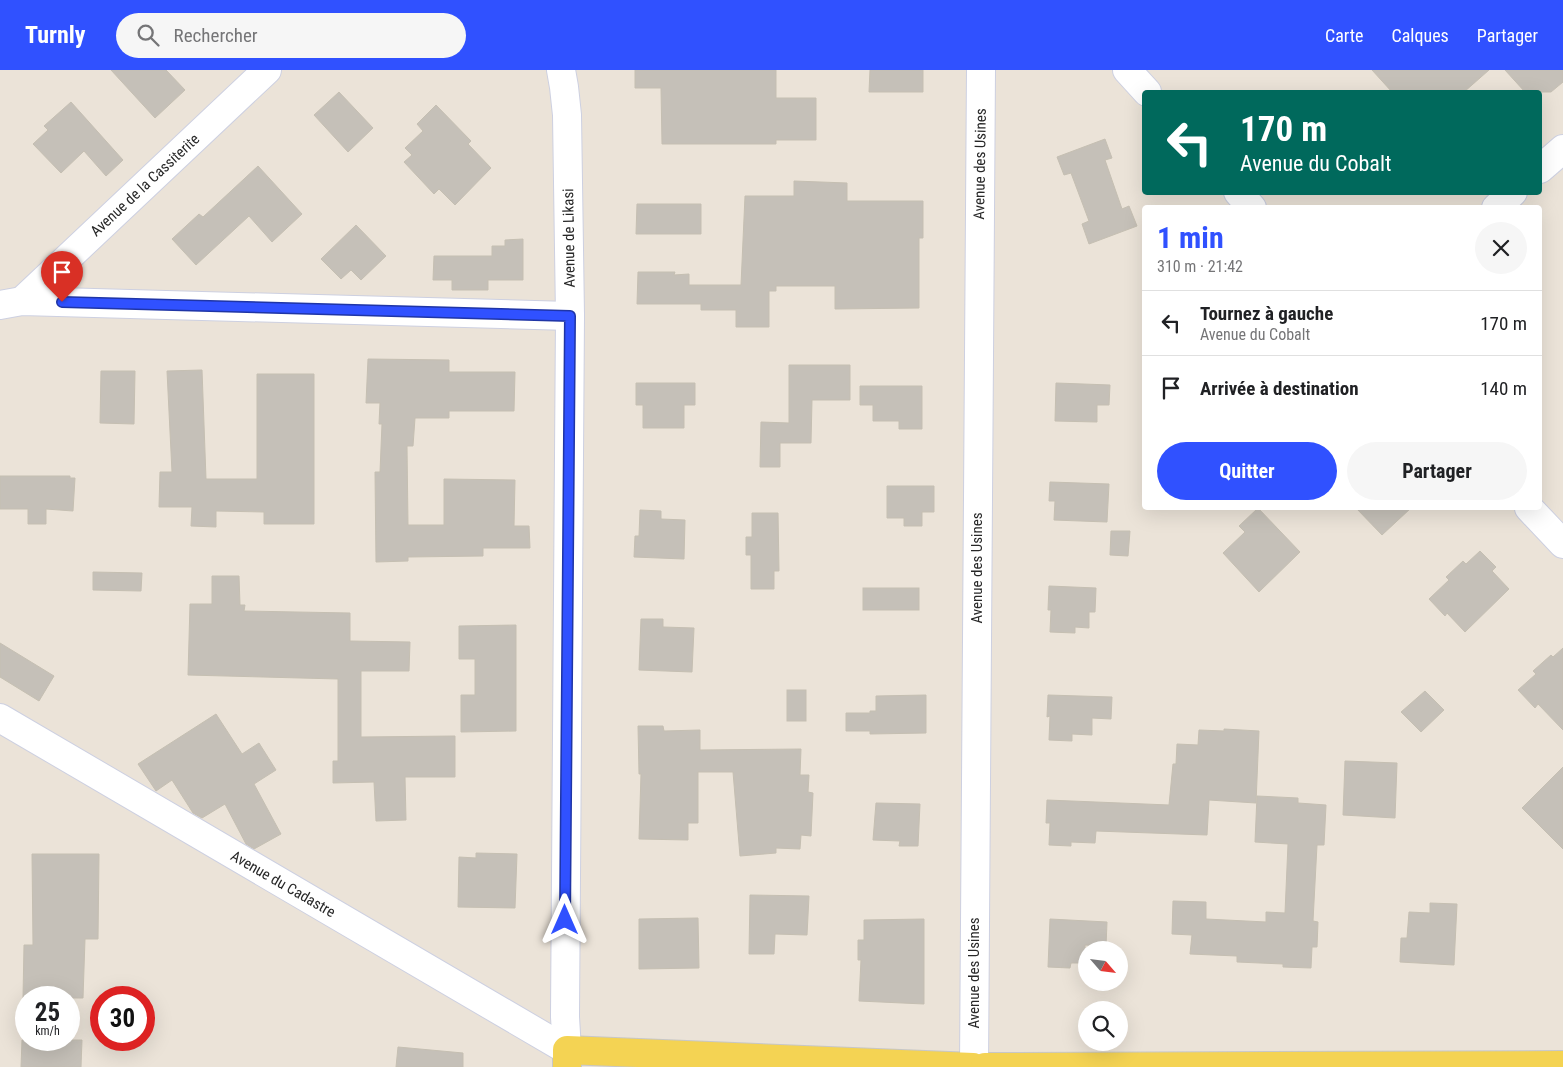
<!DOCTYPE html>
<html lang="fr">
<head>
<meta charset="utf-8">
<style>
	:root { --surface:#fff; --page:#f6f6f6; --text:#202124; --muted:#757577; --line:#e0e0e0; --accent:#3051ff }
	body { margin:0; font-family:"Roboto Condensed",sans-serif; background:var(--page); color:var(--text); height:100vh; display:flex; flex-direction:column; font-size:19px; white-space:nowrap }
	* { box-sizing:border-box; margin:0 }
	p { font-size:16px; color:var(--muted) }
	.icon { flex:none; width:28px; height:28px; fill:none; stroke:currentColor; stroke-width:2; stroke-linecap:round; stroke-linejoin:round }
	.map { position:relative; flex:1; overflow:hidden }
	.sheet { position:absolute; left:1142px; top:135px; width:400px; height:305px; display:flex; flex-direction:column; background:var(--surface); border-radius:5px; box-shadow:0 5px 20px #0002 }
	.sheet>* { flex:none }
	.guide { position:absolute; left:1142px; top:20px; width:400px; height:105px; border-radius:5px; box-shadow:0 5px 20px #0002; background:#00695c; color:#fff; overflow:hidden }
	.needle { width:32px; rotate:118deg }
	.buttons { position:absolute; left:1078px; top:871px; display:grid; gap:10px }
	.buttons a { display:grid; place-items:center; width:50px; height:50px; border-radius:50%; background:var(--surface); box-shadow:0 5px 20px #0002; font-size:25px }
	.speed { position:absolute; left:15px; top:916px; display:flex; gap:10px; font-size:25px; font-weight:700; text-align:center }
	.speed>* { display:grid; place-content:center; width:65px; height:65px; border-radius:50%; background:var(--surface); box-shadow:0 5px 20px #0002; line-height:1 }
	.speed small { font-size:12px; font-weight:400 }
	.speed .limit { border:8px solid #d22; background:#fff; color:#111 }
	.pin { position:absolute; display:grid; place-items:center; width:42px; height:42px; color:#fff; margin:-51px -21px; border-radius:50% 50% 50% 0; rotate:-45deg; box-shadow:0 0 5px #0007 }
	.pin .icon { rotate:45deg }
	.me { position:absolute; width:55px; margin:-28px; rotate:0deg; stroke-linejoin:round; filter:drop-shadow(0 0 4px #0008) }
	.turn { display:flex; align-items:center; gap:18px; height:105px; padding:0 15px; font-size:22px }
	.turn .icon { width:65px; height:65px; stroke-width:2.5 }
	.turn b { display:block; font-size:35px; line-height:42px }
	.round { display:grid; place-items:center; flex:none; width:52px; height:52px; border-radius:26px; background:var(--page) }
	.head { display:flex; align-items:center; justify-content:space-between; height:85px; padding:0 15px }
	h1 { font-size:30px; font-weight:700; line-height:38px; color:var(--accent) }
	.cta { display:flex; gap:10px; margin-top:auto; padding:10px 15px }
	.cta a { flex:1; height:58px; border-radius:30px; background:var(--accent); color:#fff; font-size:20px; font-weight:700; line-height:58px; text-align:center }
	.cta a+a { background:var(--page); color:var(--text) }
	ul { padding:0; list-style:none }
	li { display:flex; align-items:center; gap:15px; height:65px; padding:0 15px; border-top:1px solid var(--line) }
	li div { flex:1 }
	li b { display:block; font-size:19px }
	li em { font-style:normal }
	header { display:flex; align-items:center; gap:30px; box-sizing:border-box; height:70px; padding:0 25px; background:var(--accent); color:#fff }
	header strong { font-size:24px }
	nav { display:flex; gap:28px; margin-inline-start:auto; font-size:18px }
	.search { width:350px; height:45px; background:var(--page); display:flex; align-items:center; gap:12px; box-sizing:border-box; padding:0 18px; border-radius:28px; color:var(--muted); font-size:19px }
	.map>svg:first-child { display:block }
	.building { fill:#c5c0b8; stroke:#c5bfb2 }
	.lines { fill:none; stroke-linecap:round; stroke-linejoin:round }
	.minor-casing { stroke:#cdd0e1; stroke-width:30 }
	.major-casing { stroke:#c7c7c7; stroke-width:30 }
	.minor { stroke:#fff; stroke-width:28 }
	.major { stroke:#f4d353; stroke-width:28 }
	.route-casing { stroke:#1f35a6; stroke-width:12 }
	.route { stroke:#3051ff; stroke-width:9 }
	.labels { text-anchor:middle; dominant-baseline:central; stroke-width:4; stroke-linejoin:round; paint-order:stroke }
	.street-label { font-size:15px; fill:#272727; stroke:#fff }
</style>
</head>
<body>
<header>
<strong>Turnly</strong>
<div class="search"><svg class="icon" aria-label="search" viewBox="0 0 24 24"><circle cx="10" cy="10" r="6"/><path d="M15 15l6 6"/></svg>Rechercher</div>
<nav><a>Carte</a><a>Calques</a><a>Partager</a></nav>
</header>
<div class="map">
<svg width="1563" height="997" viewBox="0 0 1563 997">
	<rect width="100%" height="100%" fill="#ebe3d8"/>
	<g class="building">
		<polygon points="111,0 166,0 185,20 155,48"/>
		<polygon points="635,0 776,0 776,28 816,28 816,70 776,70 776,74 662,74 661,18 635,18"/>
		<polygon points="870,0 923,0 923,22 869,22"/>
		<polygon points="1372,0 1489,0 1464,22 1392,22"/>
		<polygon points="1505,0 1563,0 1563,12 1551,22 1525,22"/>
		<polygon points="339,22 373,58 348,82 314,45"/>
		<polygon points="71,32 123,90 106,106 84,81 61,103 33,74 48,60 44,56"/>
		<polygon points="436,35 471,71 468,74 491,98 455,135 439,119 434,124 404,92 412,85 405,78 423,61 417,54"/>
		<polygon points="1105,69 1112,88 1105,90 1122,139 1129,136 1137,156 1089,174 1082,154 1089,151 1071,103 1064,105 1057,87"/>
		<polygon points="258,96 302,144 272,172 249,146 196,195 172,169 199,144 203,147"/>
		<polygon points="794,111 847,113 847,131 923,131 923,168 919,168 919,238 835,239 835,216 776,216 776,221 769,221 769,257 736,257 736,240 701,240 701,234 637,234 638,202 675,202 674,205 689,204 689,215 741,215 745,126 794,126"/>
		<polygon points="637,134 701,134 701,164 636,164"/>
		<polygon points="356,155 386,186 361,210 351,200 341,209 321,189"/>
		<polygon points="523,169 523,210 488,210 488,220 452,220 452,210 433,210 434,186 492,186 492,176 505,176 505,170"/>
		<polygon points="368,289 449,290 449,302 515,302 514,341 449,341 449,348 415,348 413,376 407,376 408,455 444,455 444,409 515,410 514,456 529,456 530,478 483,478 483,486 408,487 408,491 376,492 375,402 380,402 382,354 379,354 380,333 366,333"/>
		<polygon points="789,295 850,295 850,330 812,330 811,373 780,373 780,397 760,397 761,352 789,353"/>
		<polygon points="202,300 206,409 257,409 257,304 314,304 314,454 264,454 264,442 216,441 216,457 191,456 192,437 159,437 160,402 172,402 167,301"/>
		<polygon points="101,301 135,301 134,354 100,353"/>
		<polygon points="636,313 695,313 695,335 684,335 684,358 643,358 643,335 636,335"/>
		<polygon points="1056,313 1110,315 1109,335 1097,335 1097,352 1055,351"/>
		<polygon points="860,316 922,316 922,359 899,359 899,351 873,351 873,335 860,335"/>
		<polygon points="0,406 70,406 70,408 75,408 73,441 46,439 46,454 28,454 28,439 0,439"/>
		<polygon points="1050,412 1109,414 1107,452 1054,450 1055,431 1049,431"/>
		<polygon points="887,416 934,416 934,442 922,442 922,456 904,456 904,448 887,448"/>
		<polygon points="1258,438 1300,482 1259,522 1223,483 1245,462 1239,456"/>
		<polygon points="1356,438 1411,438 1382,465"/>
		<polygon points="640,440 661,441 661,449 685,450 684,489 634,487 635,466 639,466"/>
		<polygon points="752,443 778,443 779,501 774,501 774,519 751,519 751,485 746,485 746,467 752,467"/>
		<polygon points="1111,461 1130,461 1128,486 1110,485"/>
		<polygon points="1480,481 1496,497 1492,501 1509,519 1465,562 1447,543 1445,546 1429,529 1449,510 1446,507 1463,491 1466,494"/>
		<polygon points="93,502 142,503 141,521 93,520"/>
		<polygon points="212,506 239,506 240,535 245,535 244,541 350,543 350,571 410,572 409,601 361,601 361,667 455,666 455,707 405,707 406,750 376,751 374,712 333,713 333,691 338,691 338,609 188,605 190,534 212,534"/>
		<polygon points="1049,516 1096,518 1095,542 1089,542 1089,558 1075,557 1075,563 1050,562 1051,540 1048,540"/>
		<rect x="863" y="518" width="56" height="22"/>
		<polygon points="641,549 663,549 663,557 694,558 692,602 639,600"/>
		<polygon points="516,555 516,661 461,662 461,625 475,625 475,589 459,589 459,556"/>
		<polygon points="0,573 54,606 39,631 0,607"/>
		<polygon points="1563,578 1563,660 1538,634 1535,638 1518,620 1536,604 1533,601 1551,585 1553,587"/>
		<rect x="787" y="620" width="19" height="31"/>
		<polygon points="1425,621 1444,640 1421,662 1401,642"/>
		<polygon points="926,625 926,663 870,664 870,661 846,661 846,643 870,643 870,641 876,641 876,626"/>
		<polygon points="1048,625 1112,627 1111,649 1092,648 1092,665 1072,664 1072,671 1049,670 1050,646 1047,647"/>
		<polygon points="216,644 242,684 259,673 276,700 254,714 281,764 254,779 246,774 225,734 202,748 193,743 172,710 156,721 138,694"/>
		<polygon points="638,656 663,656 664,661 700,660 700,680 801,679 800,705 809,705 808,722 813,723 811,766 801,765 800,779 776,778 776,783 740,786 733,702 698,702 698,753 688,753 688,770 639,769 641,704 639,704"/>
		<polygon points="1224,659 1259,661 1256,733 1209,730 1207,765 1096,761 1095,773 1071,772 1071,776 1049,775 1050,753 1046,753 1047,730 1169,735 1173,694 1176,694 1177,674 1198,675 1199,660 1224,661"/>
		<polygon points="1345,691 1397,693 1395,748 1343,745"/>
		<polygon points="1563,697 1563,779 1522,738"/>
		<polygon points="1257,726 1298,728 1298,733 1326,735 1324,775 1317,775 1313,851 1318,852 1317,877 1312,877 1311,898 1283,897 1283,894 1237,892 1237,886 1190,884 1192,865 1172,864 1173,831 1206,832 1206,849 1266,852 1266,842 1285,843 1288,774 1255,772"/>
		<polygon points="876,733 920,734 918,776 899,776 900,771 873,770"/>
		<polygon points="476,783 517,784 515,838 458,837 459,787 476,788"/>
		<polygon points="32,784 99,784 98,869 85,869 83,928 23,928 24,875 33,875"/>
		<polygon points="750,825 809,826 807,865 775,864 774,884 749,884"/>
		<polygon points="1430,833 1457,834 1454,895 1400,892 1401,868 1407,868 1409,842 1430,843"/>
		<polygon points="698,848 699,898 639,899 639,849"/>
		<polygon points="924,849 924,934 859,931 861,890 858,890 858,870 864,870 864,850"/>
		<polygon points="1050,849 1107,852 1106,876 1085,875 1085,893 1071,893 1070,898 1048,897"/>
		<polygon points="22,970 82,970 81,997 21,997"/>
		<polygon points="398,977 463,983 463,997 396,997"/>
	</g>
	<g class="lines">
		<g class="minor-casing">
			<g id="minor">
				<polyline points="561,0 564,17 567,45 570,246 565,947 567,980"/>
				<polyline points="1127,0 1147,22"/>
				<polyline points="1540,99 1563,79"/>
				<polyline points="1238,122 1252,138"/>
				<polyline points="1496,138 1513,122"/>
				<polyline points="22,231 267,0"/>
				<polyline points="0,235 22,231 570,246"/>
				<polyline points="1529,438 1563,474"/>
				<polyline points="0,648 567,980"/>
				<polyline points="974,997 981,0"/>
			</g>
		</g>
		<g class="major-casing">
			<g id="major">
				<polyline points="567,997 567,980 973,997"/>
				<polyline points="985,997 1563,995"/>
			</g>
		</g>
		<use href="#minor" class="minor"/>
		<use href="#major" class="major"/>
	</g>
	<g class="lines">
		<g class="route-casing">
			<polyline id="route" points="62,232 570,246 565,850"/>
		</g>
		<use href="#route" class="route"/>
	</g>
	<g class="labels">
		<g class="street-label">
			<text transform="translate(980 94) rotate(-89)">Avenue des Usines</text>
			<text transform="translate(145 115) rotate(-43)">Avenue de la Cassiterite</text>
			<text transform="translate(569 168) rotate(-91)">Avenue de Likasi</text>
			<text transform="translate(977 498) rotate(-90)">Avenue des Usines</text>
			<text transform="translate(283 814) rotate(30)">Avenue du Cadastre</text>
			<text transform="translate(974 903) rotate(-90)">Avenue des Usines</text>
		</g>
	</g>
</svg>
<div class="buttons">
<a><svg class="needle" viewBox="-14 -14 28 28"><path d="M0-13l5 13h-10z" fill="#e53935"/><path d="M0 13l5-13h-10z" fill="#757577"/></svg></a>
<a><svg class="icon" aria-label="search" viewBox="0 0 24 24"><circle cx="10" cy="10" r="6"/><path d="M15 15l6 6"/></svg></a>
</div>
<div class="speed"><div>25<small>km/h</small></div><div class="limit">30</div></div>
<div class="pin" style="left:62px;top:232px;background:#d93025"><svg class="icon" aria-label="arrive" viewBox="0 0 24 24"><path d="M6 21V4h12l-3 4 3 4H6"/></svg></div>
<svg class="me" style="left:565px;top:850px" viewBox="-20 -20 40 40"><path d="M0-17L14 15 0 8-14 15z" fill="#3051ff" stroke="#fff" stroke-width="4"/></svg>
<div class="guide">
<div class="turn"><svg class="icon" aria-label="left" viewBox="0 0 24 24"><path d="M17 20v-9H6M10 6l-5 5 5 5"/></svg><div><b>170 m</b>Avenue du Cobalt</div></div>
</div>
<section class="sheet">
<div class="head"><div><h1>1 min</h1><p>310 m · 21:42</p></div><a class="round"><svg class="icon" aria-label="close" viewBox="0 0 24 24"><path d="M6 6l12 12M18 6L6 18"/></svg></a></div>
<ul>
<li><svg class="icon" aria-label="left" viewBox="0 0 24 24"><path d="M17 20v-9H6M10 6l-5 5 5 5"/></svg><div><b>Tournez à gauche</b><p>Avenue du Cobalt</p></div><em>170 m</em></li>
<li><svg class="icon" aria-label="arrive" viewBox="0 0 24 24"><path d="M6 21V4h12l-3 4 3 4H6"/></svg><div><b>Arrivée à destination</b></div><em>140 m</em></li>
</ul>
<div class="cta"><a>Quitter</a><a>Partager</a></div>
</section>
</div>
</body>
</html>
